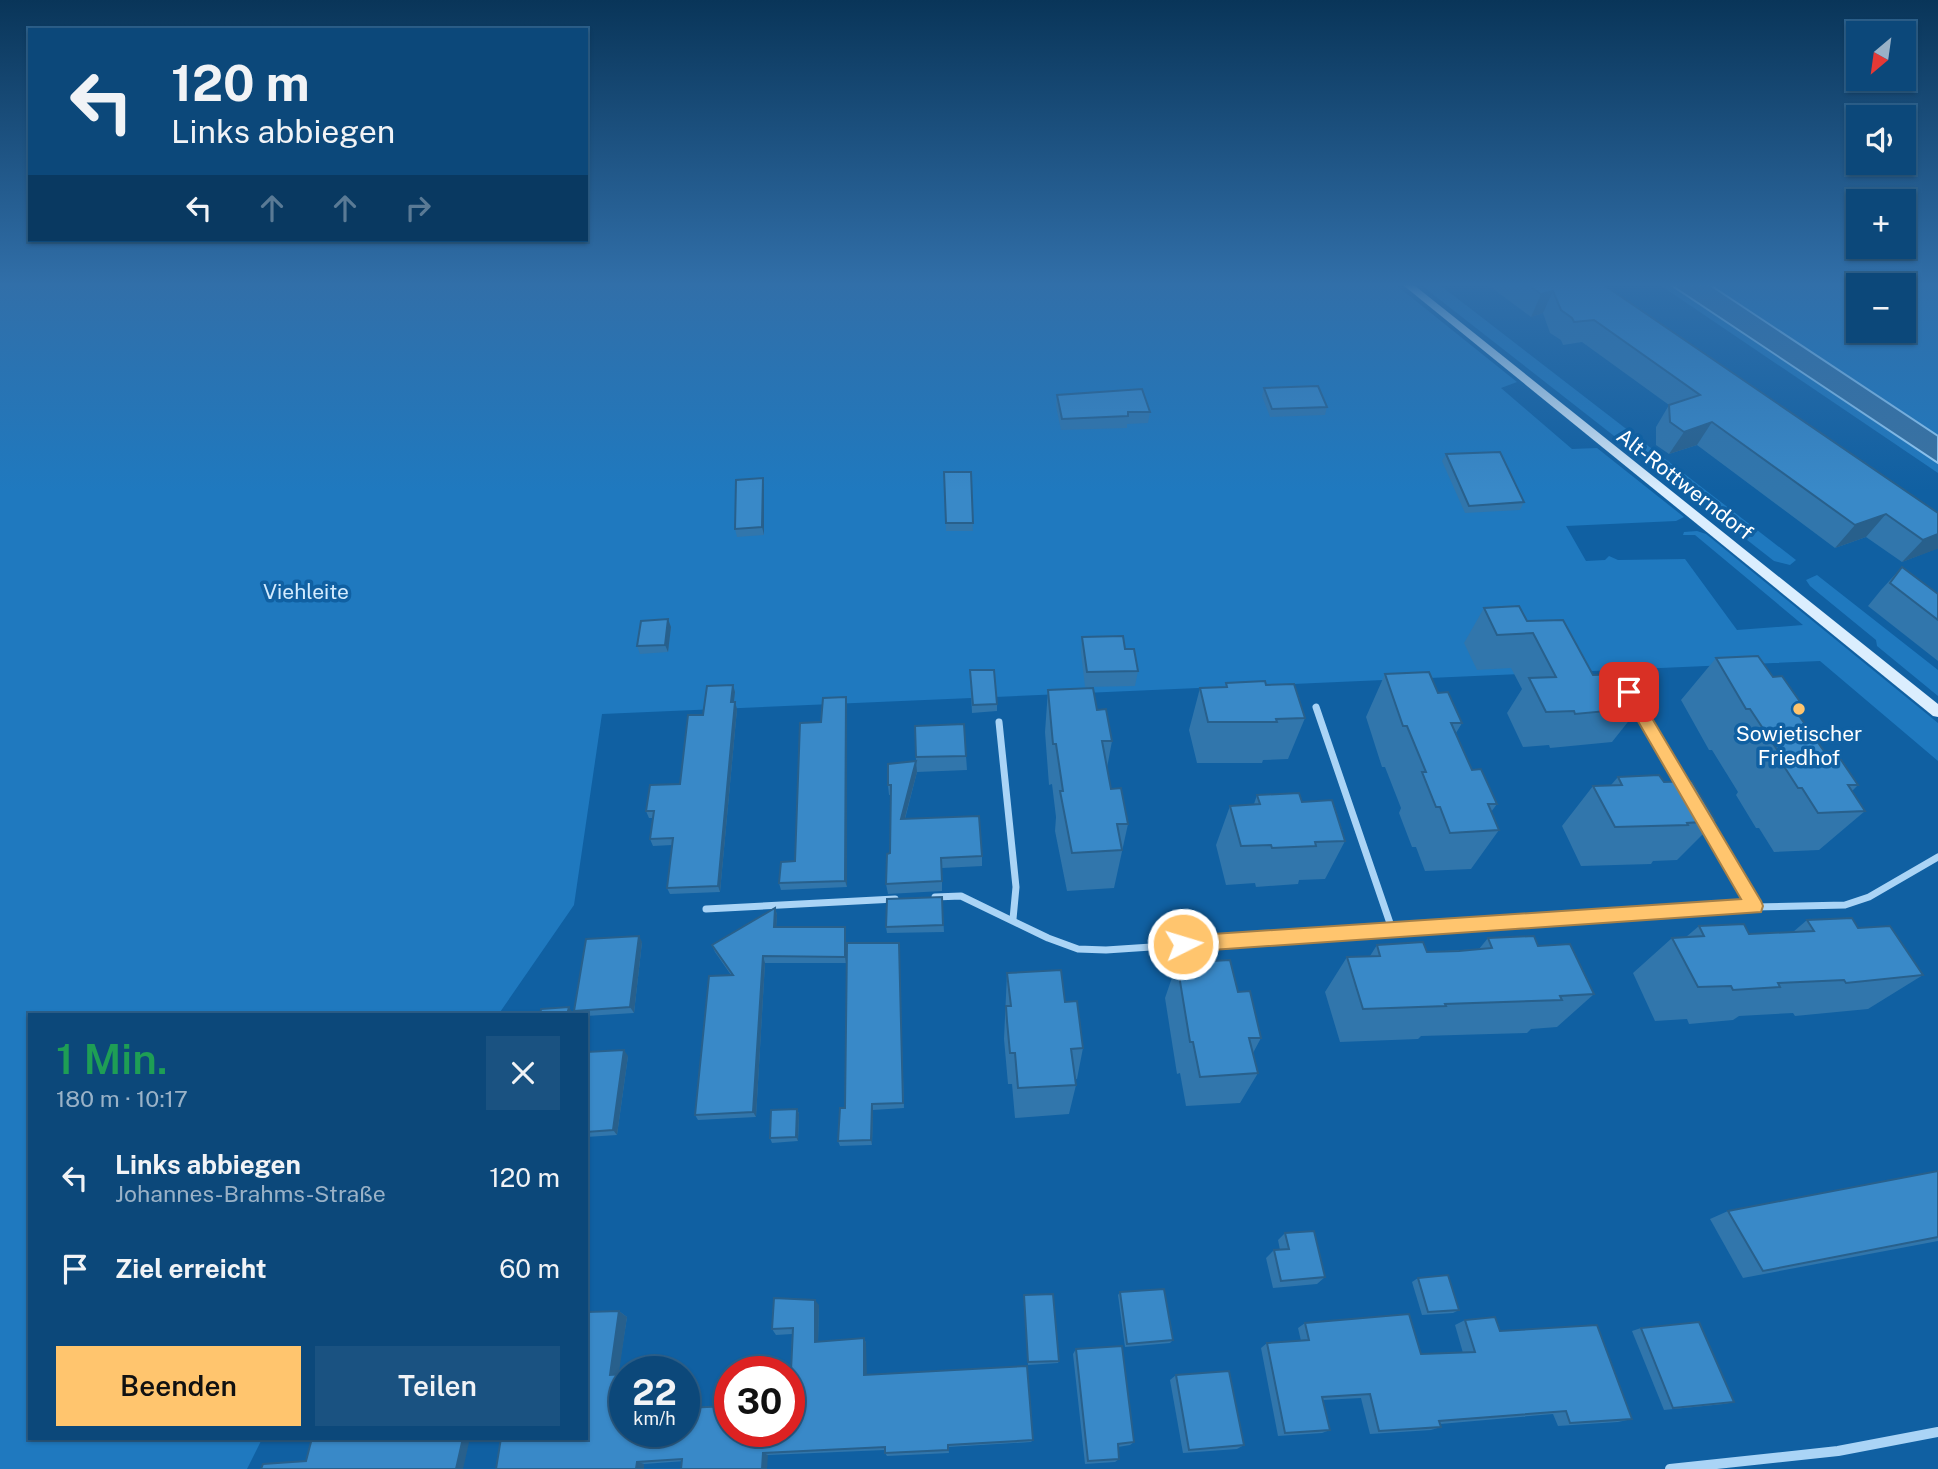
<!DOCTYPE html>
<html lang="de">
<head>
<meta charset="utf-8">
<style>
	:root { --surface:#0c487a; --page:#1a5281; --text:#f1f3f6; --muted:#9ab2c7; --line:#2c608b; --accent:#ffc56e }
	body { margin:0; font-family:"Public Sans",sans-serif; background:var(--page); color:var(--text); height:100vh; display:flex; flex-direction:column; font-size:26px; white-space:nowrap }
	* { box-sizing:border-box; margin:0 }
	p { font-size:23px; color:var(--muted) }
	.icon { flex:none; width:38px; height:38px; fill:none; stroke:currentColor; stroke-width:2; stroke-linecap:round; stroke-linejoin:round }
	.map { position:relative; flex:1; overflow:hidden }
	.side { position:absolute; left:28px; top:1013px; width:560px; height:427px; display:flex; flex-direction:column; background:var(--surface); border-radius:0px; box-shadow:0 2px 5px #0004,0 0 0 2px var(--line) }
	.side>* { flex:none }
	.hud { position:absolute; left:28px; top:28px; width:560px; height:214px; border-radius:0px; box-shadow:0 2px 5px #0004,0 0 0 2px var(--line); background:#0c487a; color:var(--text); overflow:hidden }
	.needle { width:46px; rotate:209deg }
	.tools { position:absolute; left:1846px; top:21px; display:grid; gap:14px }
	.tools a { display:grid; place-items:center; width:70px; height:70px; border-radius:0px; background:var(--surface); box-shadow:0 2px 5px #0004,0 0 0 2px var(--line); font-size:35px }
	.speed { position:absolute; left:609px; top:1356px; display:flex; gap:14px; font-size:35px; font-weight:700; text-align:center }
	.speed>* { display:grid; place-content:center; width:91px; height:91px; border-radius:50%; background:var(--surface); box-shadow:0 2px 5px #0004,0 0 0 2px var(--line); line-height:1 }
	.speed small { font-size:18px; font-weight:400 }
	.speed .limit { border:10px solid #d22; background:#fff; color:#111 }
	.pin { position:absolute; display:grid; place-items:center; width:60px; height:60px; color:#fff; margin:-30px; border-radius:14px; box-shadow:0 4px 10px #0006 }
	.me { position:absolute; width:77px; margin:-38px; rotate:85deg; stroke-linejoin:round; filter:drop-shadow(0 0 5px #0008) }
	.turn { display:flex; align-items:center; gap:24px; height:147px; padding:0 28px; font-size:32px }
	.turn .icon { width:91px; height:91px; stroke-width:2.5 }
	.turn b { display:block; font-size:49px; line-height:60px }
	.lanes { display:flex; align-items:center; height:66px; padding:0 28px; background:#0003; justify-content:center; gap:35px; direction:ltr }
	.lanes .off { opacity:.35 }
	.round { display:grid; place-items:center; flex:none; width:74px; height:74px; border-radius:0px; background:var(--page) }
	.summary { display:flex; align-items:center; justify-content:space-between; height:119px; padding:0 28px }
	h1 { font-size:42px; font-weight:600; line-height:52px; color:#1e9e55 }
	.cta { display:flex; gap:14px; margin-top:auto; padding:14px 28px }
	.cta a { flex:1; height:80px; border-radius:0px; background:var(--accent); color:#111; font-size:28px; font-weight:600; line-height:80px; text-align:center }
	.cta a+a { background:var(--page); color:var(--text) }
	ul { padding:0; list-style:none }
	li { display:flex; align-items:center; gap:21px; height:91px; padding:0 28px }
	li div { flex:1 }
	li b { display:block; font-size:26px }
	li em { font-style:normal }
	.map>svg:first-child { display:block }
	.green { fill:#1f79bf; fill-rule:evenodd }
	.water { fill:#3a72a1; stroke:#9cd1f9; stroke-width:2 }
	.lines { fill:none; stroke-linecap:round; stroke-linejoin:round }
	.street-far1 { stroke:#aad4f6; stroke-width:7 }
	.street { stroke:#aad4f6; stroke-width:10 }
	.secondary { fill:#dbeefe; fill-rule:evenodd }
	.wall { fill:#3176ac }
	.shaded-wall { fill:#28608c }
	.building { fill:#3989c8; stroke:#28608c; stroke-width:2 }
	.route { fill:#ffc56e; stroke:#a68048; stroke-width:2 }
	.poi-dot { fill:#ffc56e; stroke:#1060a2; stroke-width:2.5 }
	.labels { text-anchor:middle; dominant-baseline:central; stroke-width:7; stroke-linejoin:round; paint-order:stroke }
	.street-label { font-size:21px; fill:#fff; stroke:#1060a2 }
	.park-label { font-size:21px; fill:#d3ebfe; stroke:#1060a2 }
	.poi-label { font-size:21px; fill:#fff; stroke:#1060a2 }
</style>
</head>
<body>
<div class="map">
<svg width="1938" height="1469" viewBox="0 0 1938 1469">
	<rect width="100%" height="100%" fill="#1060a2"/>
	<g class="green">
		<polygon points="0,285 1396,285 1517,382 1501,388 1572,449 1597,448 1684,517 1676,521 1566,526 1586,561 1605,560 1609,556 1618,560 1685,559 1737,630 1803,625 1695,535 1683,535 1684,532 1697,531 1706,534 1938,723 1938,761 1820,661 602,714 574,905 498,1015 30,1015 30,1438 262,1439 247,1469 0,1469"/>
		<polygon points="1421,285 1440,285 1796,560 1790,565 1774,561"/>
		<polygon points="1660,285 1671,285 1938,463 1938,473"/>
		<path d="M1710 285H1938V436ZM1858 285H1904V331H1858Z"/>
		<polygon points="1817,575 1938,670 1938,696 1877,646 1876,640 1810,586 1806,580"/>
	</g>
	<polygon class="water" points="1671,285 1710,285 1938,436 1938,463"/>
	<g class="lines">
		<g class="street-far1">
			<polyline points="1634,702 1685,788"/>
			<polyline points="1316,707 1392,929"/>
			<polyline points="999,722 1016,887 1013,919"/>
			<polyline points="1705,823 1754,907"/>
			<polyline points="935,897 961,896 1048,938 1078,949 1106,950 1754,907 1845,905 1869,897 1938,857"/>
			<polyline points="706,909 895,899"/>
		</g>
		<polyline class="street" points="1670,1469 1838,1451 1938,1432"/>
		<polygon class="secondary" points="1403,285 1414,285 1938,704 1938,717 1933,716"/>
	</g>
	<g class="wall">
		<polygon points="1488,285 1604,285 1938,513 1938,548 1902,562 1866,537 1835,548 1697,445 1669,454 1656,445 1656,427 1669,405 1582,342 1563,345 1561,340 1550,333 1543,313 1531,317"/>
		<polygon points="1264,388 1327,407 1325,415 1270,417 1262,396"/>
		<polygon points="1057,395 1150,412 1148,423 1127,424 1127,428 1061,430 1056,406"/>
		<polygon points="1446,454 1524,502 1520,510 1465,513 1442,461"/>
		<polygon points="944,472 971,472 973,531 946,531"/>
		<polygon points="763,478 764,485 764,535 737,537 735,529"/>
		<polygon points="1902,567 1938,594 1938,661 1868,606 1881,590"/>
		<polygon points="1484,608 1527,621 1593,675 1639,708 1612,742 1550,748 1549,745 1523,747 1507,713 1522,689 1511,668 1477,670 1464,643"/>
		<polygon points="668,619 671,627 668,652 640,654 637,646"/>
		<polygon points="1082,637 1125,649 1138,671 1135,686 1085,687 1081,652"/>
		<polygon points="1716,658 1773,677 1803,706 1797,712 1824,751 1858,785 1852,791 1865,811 1819,850 1774,852 1759,828 1756,828 1736,795 1738,792 1712,750 1709,750 1681,700"/>
		<polygon points="970,670 997,704 997,711 972,713"/>
		<polygon points="1385,674 1438,693 1462,723 1456,733 1472,770 1497,804 1491,812 1499,830 1471,869 1425,871 1416,847 1412,847 1399,813 1401,808 1385,767 1382,767 1366,717"/>
		<polygon points="1226,683 1266,685 1305,718 1288,759 1263,760 1262,763 1197,763 1189,730 1200,688 1225,687"/>
		<polygon points="733,685 735,692 734,702 737,709 720,892 670,894 667,888 672,845 653,846 650,839 653,818 649,818 646,811 680,784 703,715"/>
		<polygon points="1048,690 1097,710 1112,741 1107,768 1111,789 1128,824 1114,888 1067,891 1055,831 1056,817 1052,784 1049,785 1045,732"/>
		<polygon points="846,697 847,705 847,887 781,890 779,883 795,861 821,722"/>
		<polygon points="915,726 966,756 967,770 917,772 905,819 982,856 982,866 942,868 942,891 888,894 886,884 890,853 891,795 889,795 888,785 916,761"/>
		<polygon points="1618,777 1664,782 1716,821 1677,860 1653,861 1651,864 1581,866 1562,826 1593,786 1611,785"/>
		<polygon points="1257,795 1302,802 1345,841 1325,879 1299,880 1298,884 1256,887 1255,883 1226,885 1216,845 1230,806 1254,804"/>
		<polygon points="942,897 944,932 887,933 886,927"/>
		<polygon points="775,908 777,915 776,927 845,927 846,934 846,963 765,963 756,1117 698,1120 695,1115 731,975 715,952 712,945"/>
		<polygon points="1807,920 1858,928 1923,975 1868,1009 1795,1016 1793,1013 1739,1016 1733,1020 1689,1024 1687,1019 1655,1021 1633,973 1672,938 1686,937 1699,926 1749,934 1793,932"/>
		<polygon points="1488,938 1538,946 1594,994 1557,1027 1531,1029 1527,1033 1421,1036 1418,1039 1340,1042 1325,992 1347,957 1370,956 1377,945 1427,952 1479,949"/>
		<polygon points="642,942 634,1013 586,1016 577,1015 574,1011"/>
		<polygon points="899,950 904,1108 873,1110 872,1145 840,1146 838,1141 845,1108"/>
		<polygon points="1177,963 1238,992 1261,1038 1253,1053 1258,1073 1240,1103 1186,1106 1180,1073 1177,1074 1165,998"/>
		<polygon points="1007,973 1065,1002 1083,1048 1077,1079 1075,1079 1076,1085 1069,1114 1015,1118 1012,1084 1008,1084 1004,1039"/>
		<polygon points="586,1052 628,1056 617,1135 586,1137"/>
		<polygon points="797,1109 799,1114 798,1141 772,1143 770,1138"/>
		<polygon points="1938,1171 1938,1241 1743,1278 1710,1219 1728,1211"/>
		<polygon points="1285,1233 1325,1277 1317,1284 1273,1288 1266,1258 1274,1250 1280,1250 1278,1240"/>
		<polygon points="1418,1278 1459,1310 1453,1313 1422,1315 1412,1282"/>
		<polygon points="1120,1292 1173,1340 1170,1343 1125,1347 1118,1295"/>
		<polygon points="1024,1295 1059,1361 1058,1363 1028,1365"/>
		<polygon points="819,1305 818,1342 864,1338 866,1343 866,1375 1033,1440 1031,1442 948,1447 949,1453 887,1456 885,1453 885,1450 768,1455 644,1464 501,1438 619,1311 627,1317 618,1374 625,1432 789,1432 792,1334 776,1335 772,1329"/>
		<polygon points="1465,1320 1500,1331 1632,1419 1618,1422 1558,1426 1553,1414 1440,1424 1441,1427 1431,1430 1370,1434 1361,1398 1323,1400 1330,1430 1322,1433 1278,1436 1261,1348 1267,1343 1301,1341 1298,1328 1305,1323 1421,1354 1463,1353 1455,1325"/>
		<polygon points="1641,1328 1734,1402 1724,1404 1664,1410 1632,1331"/>
		<polygon points="1076,1349 1134,1442 1130,1445 1118,1447 1119,1459 1115,1462 1085,1464 1073,1354"/>
		<polygon points="1176,1375 1244,1445 1237,1449 1183,1453 1170,1380"/>
	</g>
	<g class="shaded-wall">
		<polygon points="1553,291 1543,313 1531,317 1541,294"/>
		<polygon points="1712,422 1697,445 1669,454 1684,432"/>
		<polygon points="763,478 764,485 764,535 762,527"/>
		<polygon points="1886,514 1866,537 1835,548 1855,525"/>
		<polygon points="1938,534 1938,548 1937,549 1902,562 1923,540"/>
		<polygon points="668,619 671,627 668,652 665,645"/>
		<polygon points="733,685 735,692 733,709 731,702"/>
		<polygon points="846,697 847,705 847,887 845,881"/>
		<polygon points="735,702 737,709 720,892 718,886"/>
		<polygon points="916,761 917,772 902,829 901,819"/>
		<polygon points="775,908 777,915 776,933 774,927"/>
		<polygon points="845,927 846,934 846,963 845,957"/>
		<polygon points="639,936 642,942 634,1013 630,1007"/>
		<polygon points="763,956 765,963 756,1117 753,1112"/>
		<polygon points="569,1007 573,1013 573,1015 567,1015"/>
		<polygon points="624,1050 628,1056 617,1135 613,1130"/>
		<polygon points="872,1104 873,1110 872,1145 871,1140"/>
		<polygon points="797,1109 799,1114 798,1141 796,1137"/>
		<polygon points="815,1300 819,1305 818,1347 815,1342"/>
		<polygon points="619,1311 627,1317 618,1379 610,1375"/>
		<polygon points="864,1338 866,1343 867,1380 864,1375"/>
		<polygon points="463,1438 470,1438 463,1469 456,1469"/>
		<polygon points="763,1453 768,1455 767,1469 762,1469"/>
		<polygon points="637,1462 644,1464 644,1469 636,1469"/>
	</g>
	<g class="building">
		<polygon points="1528,285 1604,285 1938,513 1938,534 1923,540 1886,514 1855,525 1712,422 1684,432 1670,422 1669,405 1700,395 1594,320 1574,322 1572,318 1561,310 1553,291 1541,294"/>
		<polygon points="1318,386 1327,407 1272,409 1264,388"/>
		<polygon points="1142,389 1150,412 1128,412 1128,416 1062,419 1057,395"/>
		<polygon points="1500,452 1524,502 1469,506 1446,454"/>
		<polygon points="944,472 971,472 973,523 946,523"/>
		<polygon points="763,478 762,527 735,529 736,480"/>
		<polygon points="1902,567 1938,594 1938,620 1890,583"/>
		<polygon points="1519,606 1527,621 1563,620 1593,675 1620,674 1639,708 1575,714 1574,711 1546,712 1529,678 1556,677 1533,633 1497,635 1484,608"/>
		<polygon points="668,619 665,645 637,646 641,621"/>
		<polygon points="1123,636 1125,649 1134,649 1138,671 1087,672 1082,637"/>
		<polygon points="1758,656 1773,677 1782,676 1803,706 1793,707 1824,751 1835,751 1858,785 1848,785 1865,811 1818,813 1802,788 1798,788 1776,754 1780,754 1750,709 1746,709 1716,658"/>
		<polygon points="970,670 994,670 997,704 973,705"/>
		<polygon points="1429,672 1438,693 1448,692 1462,723 1451,723 1472,770 1481,769 1497,804 1488,804 1499,830 1450,833 1440,807 1436,807 1422,772 1426,772 1407,726 1403,726 1385,674"/>
		<polygon points="1265,681 1266,685 1294,684 1305,718 1276,719 1277,722 1208,722 1200,688 1227,687 1226,683"/>
		<polygon points="733,685 731,702 735,702 718,886 667,888 673,838 650,839 654,811 646,811 650,785 680,784 688,715 703,715 707,686"/>
		<polygon points="1093,688 1097,710 1106,709 1112,741 1102,741 1111,789 1121,788 1128,824 1117,824 1122,850 1072,853 1060,791 1063,791 1056,744 1053,744 1048,690"/>
		<polygon points="846,697 845,881 779,883 781,862 795,861 800,723 821,722 823,698"/>
		<polygon points="964,724 966,756 916,757 915,726"/>
		<polygon points="916,761 901,819 979,816 982,856 941,858 942,881 886,884 887,854 890,853 891,785 888,785 888,764"/>
		<polygon points="1659,775 1664,782 1692,781 1716,821 1687,823 1688,825 1615,827 1593,786 1622,785 1618,777"/>
		<polygon points="1299,793 1302,802 1332,800 1345,841 1315,842 1316,846 1272,848 1271,845 1241,846 1230,806 1260,804 1257,795"/>
		<polygon points="942,897 943,925 886,927 887,899"/>
		<polygon points="775,908 774,927 845,927 845,957 763,956 753,1112 695,1115 709,976 733,975 712,945"/>
		<polygon points="1852,918 1858,928 1890,926 1923,975 1846,983 1844,980 1778,983 1780,987 1733,990 1731,986 1698,987 1672,938 1704,936 1699,926 1744,924 1749,934 1814,931 1807,920"/>
		<polygon points="639,936 630,1007 574,1011 586,939"/>
		<polygon points="1534,936 1538,946 1570,944 1594,994 1560,996 1562,1000 1445,1004 1446,1006 1363,1009 1347,957 1380,956 1377,945 1423,942 1427,952 1459,951 1492,948 1488,938"/>
		<polygon points="847,943 899,943 903,1103 872,1104 871,1140 838,1141 840,1108 845,1108"/>
		<polygon points="1230,960 1238,992 1250,991 1261,1038 1249,1038 1258,1073 1200,1077 1193,1042 1190,1042 1177,963"/>
		<polygon points="1061,970 1065,1002 1077,1001 1083,1048 1071,1049 1076,1085 1018,1088 1015,1053 1010,1053 1007,1021 1006,1006 1011,1006 1007,973"/>
		<polygon points="569,1007 567,1015 540,1015 541,1009"/>
		<polygon points="624,1050 613,1130 586,1132 586,1052"/>
		<polygon points="797,1109 796,1137 770,1138 771,1110"/>
		<polygon points="1938,1171 1938,1237 1763,1271 1728,1211"/>
		<polygon points="1314,1231 1325,1277 1281,1281 1274,1250 1289,1249 1285,1233"/>
		<polygon points="1448,1275 1459,1310 1428,1312 1418,1278"/>
		<polygon points="1164,1289 1173,1340 1127,1344 1120,1292"/>
		<polygon points="1053,1294 1059,1361 1028,1362 1024,1295"/>
		<polygon points="774,1298 815,1300 815,1342 864,1338 864,1375 1027,1366 1033,1440 948,1445 948,1450 885,1453 885,1447 763,1453 762,1469 681,1469 682,1459 637,1462 636,1469 496,1469 501,1438 586,1438 586,1312 619,1311 610,1375 625,1374 625,1432 684,1432 684,1408 730,1406 730,1432 789,1432 789,1372 785,1372 791,1371 793,1328 772,1329"/>
		<polygon points="1409,1314 1421,1354 1475,1352 1465,1320 1495,1317 1500,1331 1597,1325 1632,1419 1570,1423 1566,1411 1439,1421 1441,1427 1379,1431 1370,1394 1322,1397 1330,1430 1285,1433 1267,1343 1309,1340 1305,1323"/>
		<polygon points="1699,1322 1734,1402 1673,1408 1641,1328"/>
		<polygon points="1122,1346 1134,1442 1118,1444 1119,1459 1088,1461 1076,1349"/>
		<polygon points="1229,1371 1244,1445 1189,1450 1176,1375"/>
		<polygon points="312,1438 463,1438 456,1469 261,1469 263,1464 306,1461"/>
	</g>
	<linearGradient id="sky" x2="0" y2="1"><stop stop-color="#093559"/><stop offset="0.58" stop-color="#316fa9"/><stop offset="1" stop-color="#316fa9" stop-opacity="0"/></linearGradient>
	<rect width="1938" height="491" fill="url(#sky)"/>
	<polygon class="route" points="1629,686 1634,688 1761,901 1763,906 1761,912 1183,952 1177,950 1174,944 1177,938 1183,936 1741,899 1621,692"/>
	<circle class="poi-dot" cx="1799" cy="709" r="7"/>
	<g class="labels">
		<g class="street-label">
			<text transform="translate(1685 484) rotate(38)">Alt-Rottwerndorf</text>
		</g>
		<g class="park-label">
			<text x="306" y="591">Viehleite</text>
		</g>
		<g class="poi-label">
			<text x="1799" y="733">Sowjetischer<tspan x="1799" dy="24">Friedhof</tspan></text>
		</g>
	</g>
</svg>
<div class="tools">
<a><svg class="needle" viewBox="-14 -14 28 28"><path d="M0-13l5 13h-10z" fill="#e53935"/><path d="M0 13l5-13h-10z" fill="#9ab2c7"/></svg></a>
<a><svg class="icon" aria-label="sound" viewBox="0 0 24 24"><path d="M4 9h4l5-4v14l-5-4H4zM17 9q2 3 0 6"/></svg></a>
<a>+</a>
<a>−</a>
</div>
<div class="speed"><div>22<small>km/h</small></div><div class="limit">30</div></div>
<div class="pin" style="left:1629px;top:692px;background:#d93025"><svg class="icon" aria-label="arrive" viewBox="0 0 24 24"><path d="M6 21V4h12l-3 4 3 4H6"/></svg></div>
<svg class="me" style="left:1183px;top:944px" viewBox="-20 -20 40 40"><circle r="17" fill="#ffc56e" stroke="#fff" stroke-width="3"/><path d="M0-11L8 9 0 5-8 9z" fill="#fff"/></svg>
<div class="hud">
<div class="turn"><svg class="icon" aria-label="left" viewBox="0 0 24 24"><path d="M17 20v-9H6M10 6l-5 5 5 5"/></svg><div><b>120 m</b>Links abbiegen</div></div>
<div class="lanes"><svg class="icon" aria-label="left" viewBox="0 0 24 24"><path d="M17 20v-9H6M10 6l-5 5 5 5"/></svg><svg class="icon off" aria-label="ahead" viewBox="0 0 24 24"><path d="M12 20V5M6 11l6-6 6 6"/></svg><svg class="icon off" aria-label="ahead" viewBox="0 0 24 24"><path d="M12 20V5M6 11l6-6 6 6"/></svg><svg class="icon off" aria-label="right" viewBox="0 0 24 24"><path d="M7 20v-9h11M14 6l5 5-5 5"/></svg></div>
</div>
<section class="side">
<div class="summary"><div><h1>1 Min.</h1><p>180 m · 10:17</p></div><a class="round"><svg class="icon" aria-label="close" viewBox="0 0 24 24"><path d="M6 6l12 12M18 6L6 18"/></svg></a></div>
<ul>
<li><svg class="icon" aria-label="left" viewBox="0 0 24 24"><path d="M17 20v-9H6M10 6l-5 5 5 5"/></svg><div><b>Links abbiegen</b><p>Johannes-Brahms-Straße</p></div><em>120 m</em></li>
<li><svg class="icon" aria-label="arrive" viewBox="0 0 24 24"><path d="M6 21V4h12l-3 4 3 4H6"/></svg><div><b>Ziel erreicht</b></div><em>60 m</em></li>
</ul>
<div class="cta"><a>Beenden</a><a>Teilen</a></div>
</section>
</div>
</body>
</html>
